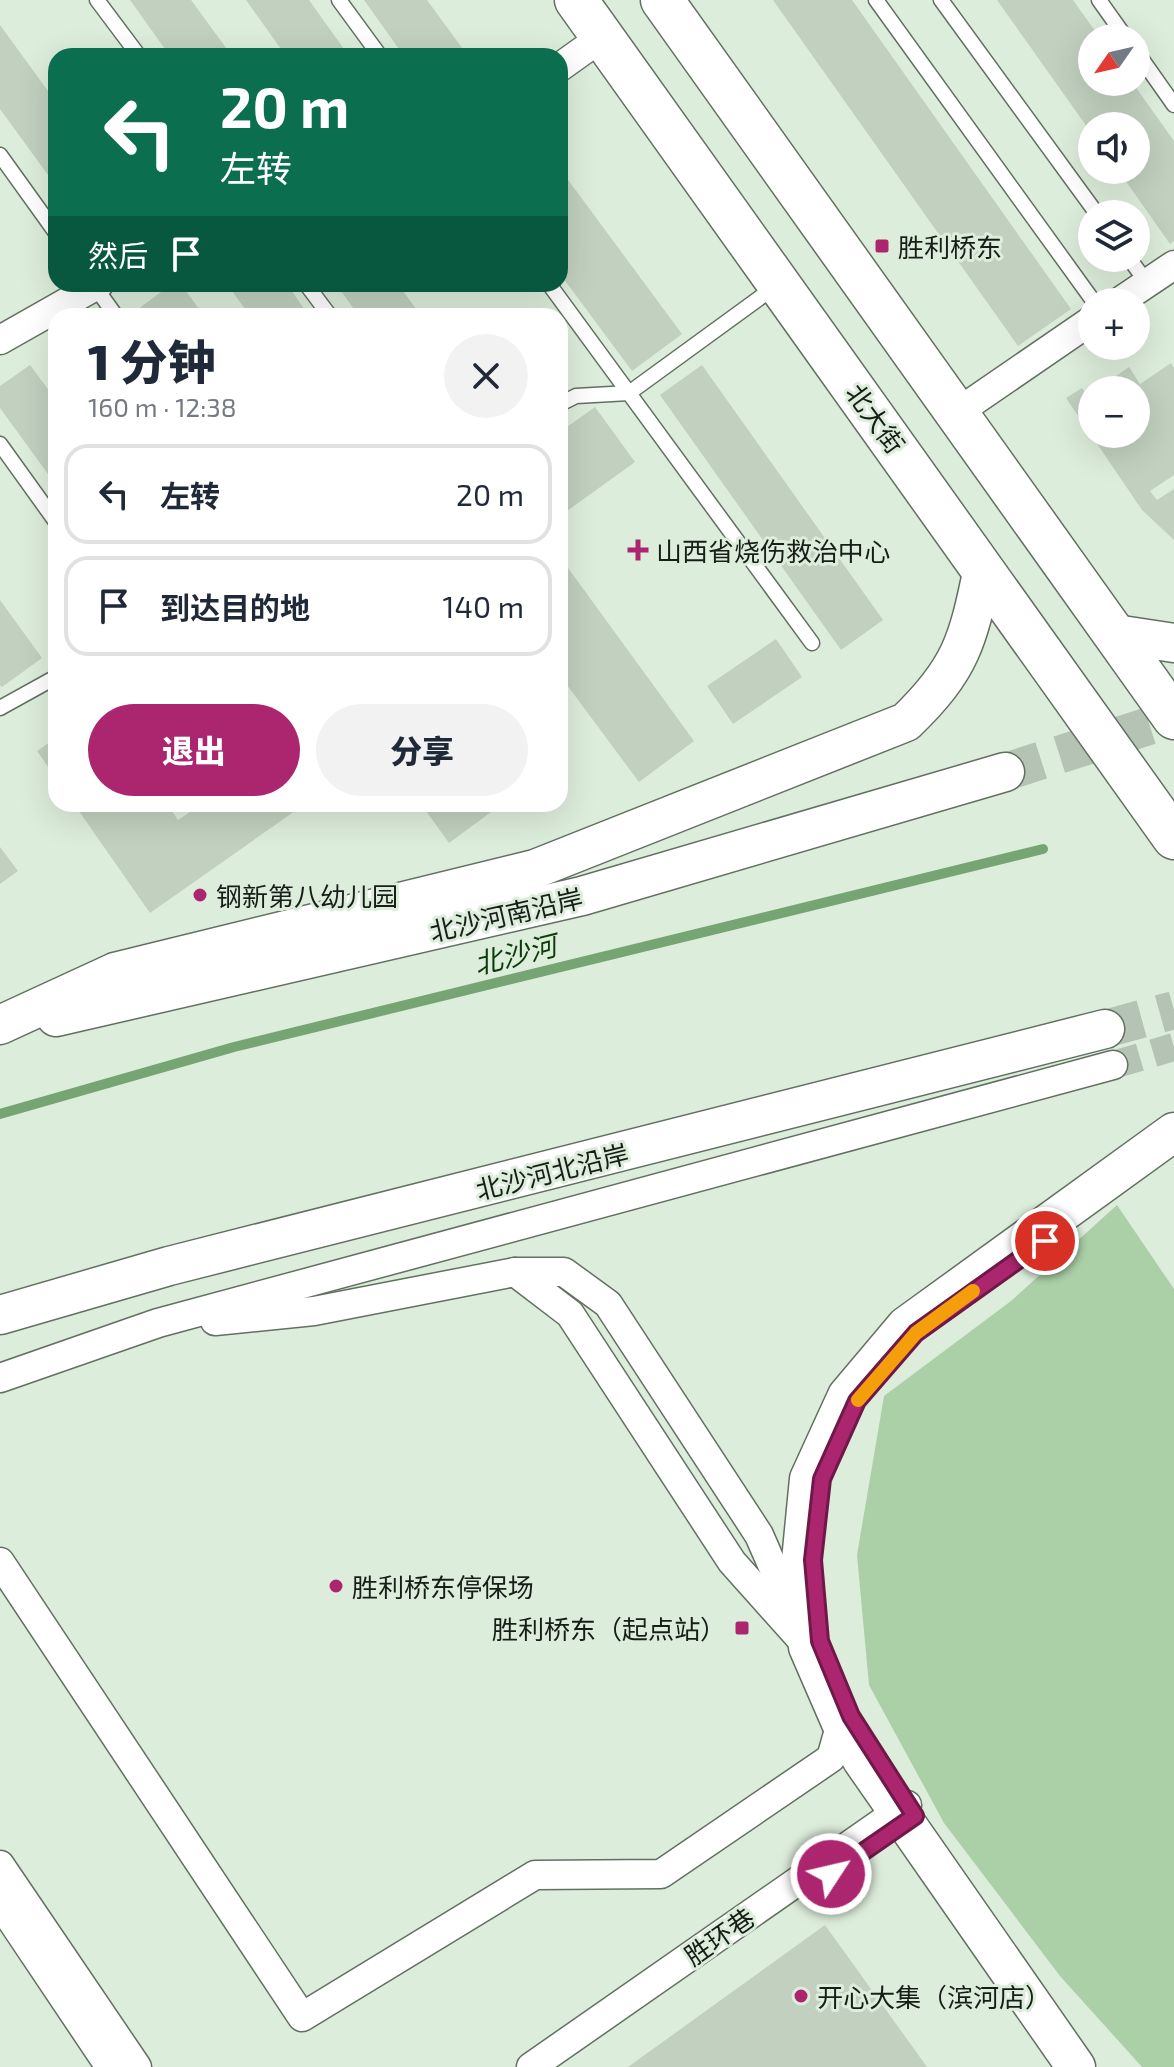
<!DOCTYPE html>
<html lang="zh">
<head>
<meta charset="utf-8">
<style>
	:root { --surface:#fff; --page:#f2f2f3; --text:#1f2937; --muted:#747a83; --line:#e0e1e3; --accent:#ab266f }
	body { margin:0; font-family:"Exo 2","Noto Sans SC",sans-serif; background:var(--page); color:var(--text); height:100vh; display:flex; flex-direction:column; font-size:30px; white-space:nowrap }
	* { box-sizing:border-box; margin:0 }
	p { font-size:26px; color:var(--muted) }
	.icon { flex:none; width:44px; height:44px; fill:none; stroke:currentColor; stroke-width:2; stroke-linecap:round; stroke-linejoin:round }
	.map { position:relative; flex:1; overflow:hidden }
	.sheet { position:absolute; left:48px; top:308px; width:520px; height:504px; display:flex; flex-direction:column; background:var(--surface); border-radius:24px; box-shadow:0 8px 32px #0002 }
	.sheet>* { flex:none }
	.guide { position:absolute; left:48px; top:48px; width:520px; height:244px; border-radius:24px; box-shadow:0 8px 32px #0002; background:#0b6e4f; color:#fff; overflow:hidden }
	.needle { width:52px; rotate:236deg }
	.tools { position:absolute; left:1078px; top:24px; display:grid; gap:16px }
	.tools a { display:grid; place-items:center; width:72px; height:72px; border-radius:50%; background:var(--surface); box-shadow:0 8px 32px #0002; font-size:40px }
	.pin { position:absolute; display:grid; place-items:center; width:68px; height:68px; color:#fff; margin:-34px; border:4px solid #fff; border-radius:50%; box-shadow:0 2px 8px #0007 }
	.me { position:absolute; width:88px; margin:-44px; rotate:55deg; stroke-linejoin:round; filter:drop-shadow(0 0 6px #0008) }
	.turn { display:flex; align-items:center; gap:28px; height:168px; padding:0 40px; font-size:36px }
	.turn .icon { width:104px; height:104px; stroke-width:2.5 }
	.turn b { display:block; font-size:56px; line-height:68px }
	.then { display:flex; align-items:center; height:76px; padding:0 40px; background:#0003; gap:16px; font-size:30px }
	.round { display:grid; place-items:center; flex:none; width:84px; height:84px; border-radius:42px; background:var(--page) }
	.overview { display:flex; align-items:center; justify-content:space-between; height:136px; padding:0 40px }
	h1 { font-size:48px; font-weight:800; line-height:60px }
	.primary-button { display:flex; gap:16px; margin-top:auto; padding:16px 40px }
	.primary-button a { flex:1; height:92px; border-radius:48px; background:var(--accent); color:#fff; font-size:32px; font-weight:800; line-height:92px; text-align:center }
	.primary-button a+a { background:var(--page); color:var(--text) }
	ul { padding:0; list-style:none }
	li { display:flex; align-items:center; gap:24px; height:100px; margin:0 16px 12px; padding:0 24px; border:4px solid var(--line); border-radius:24px }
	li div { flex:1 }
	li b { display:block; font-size:30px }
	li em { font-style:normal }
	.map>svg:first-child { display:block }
	.green { fill:#abcfa7 }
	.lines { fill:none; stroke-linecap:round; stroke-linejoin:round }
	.stream { stroke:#77a473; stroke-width:10 }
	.building { fill:#c1d0bf }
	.street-tunnel { stroke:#b5c3b4; stroke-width:28; stroke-dasharray:28 14; stroke-linecap:butt }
	.secondary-tunnel { stroke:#b5c3b4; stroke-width:38; stroke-dasharray:38 19; stroke-linecap:butt }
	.lane-casing { stroke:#627061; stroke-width:17 }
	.street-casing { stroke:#627061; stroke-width:31 }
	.secondary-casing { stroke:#627061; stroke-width:41 }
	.primary-casing { stroke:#627061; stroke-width:45 }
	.lane { stroke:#fff; stroke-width:14 }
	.street { stroke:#fff; stroke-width:28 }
	.secondary { stroke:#fff; stroke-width:38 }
	.primary { stroke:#fff; stroke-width:42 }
	.route-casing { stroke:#6f1948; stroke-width:20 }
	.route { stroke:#ab266f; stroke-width:14 }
	.slow { stroke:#f59e0b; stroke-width:14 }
	.poi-dot { fill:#ab266f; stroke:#ddeddb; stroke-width:3 }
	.labels { text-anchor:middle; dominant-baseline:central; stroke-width:6; stroke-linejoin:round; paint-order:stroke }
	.poi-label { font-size:26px; fill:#171d17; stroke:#ddeddb; text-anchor:start }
	.street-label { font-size:26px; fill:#171d17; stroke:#ddeddb }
	.water-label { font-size:28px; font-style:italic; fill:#0c3c0a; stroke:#ddeddb }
</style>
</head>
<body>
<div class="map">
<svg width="1174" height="2067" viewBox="0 0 1174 2067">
	<rect width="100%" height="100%" fill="#ddeddb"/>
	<polygon class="green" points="1117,1205 1174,1289 1174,2067 1142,2067 1060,1976 944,1823 869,1685 857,1555 884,1396 1011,1301"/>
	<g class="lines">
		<polyline class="stream" points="0,1114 234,1047 1043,849"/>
	</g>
	<g class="building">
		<polygon points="130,0 191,0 232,56 170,56"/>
		<polygon points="246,0 309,0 349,56 286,56"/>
		<polygon points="364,0 427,0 468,56 404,56"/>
		<polygon points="773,0 852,0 1071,309 1018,346"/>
		<polygon points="997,0 1073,0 1100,38 1092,38 1092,82 1132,82 1174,141 1174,241 1170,244 1118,170 1136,170 1136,126 1092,126 1092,134"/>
		<polygon points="0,25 56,102 56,186 0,109"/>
		<polygon points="560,169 682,334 632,371 560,274"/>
		<polygon points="172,284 181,284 204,316 143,316 138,309"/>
		<polygon points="227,284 287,284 309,316 250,316"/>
		<polygon points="336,284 398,284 421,316 359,316"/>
		<polygon points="1171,363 1174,368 1174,475 1150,491 1157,500 1174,489 1174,540 1142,510 1066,398 1082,388 1088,396 1092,393 1092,434 1136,434 1136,390 1096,390 1129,367 1140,384"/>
		<polygon points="30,365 56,400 56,485 0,408 0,386"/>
		<polygon points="702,365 883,620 841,650 660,395"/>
		<polygon points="595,407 635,462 560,516 560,432"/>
		<polygon points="560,557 694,741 639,782 567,685 560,690"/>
		<polygon points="0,600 42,658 2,687 0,685"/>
		<polygon points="776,639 802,677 733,724 707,686"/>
		<polygon points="56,738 56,778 37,751"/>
		<polygon points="74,804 167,804 178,820 202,804 305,804 150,913"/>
		<polygon points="421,804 502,804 449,843"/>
		<polygon points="0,847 18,871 0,884"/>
		<polygon points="825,1925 927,2067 628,2067"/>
	</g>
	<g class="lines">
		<polyline class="street-tunnel" points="1113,1065 1174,1047"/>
		<g class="secondary-tunnel">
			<polyline points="1005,772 1174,718"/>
			<polyline points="1105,1029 1174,1010"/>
		</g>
		<g class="lane-casing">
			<g id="lane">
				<polyline points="97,0 139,56"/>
				<polyline points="339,0 380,56"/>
				<polyline points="876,0 1094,302"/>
				<polyline points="941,0 1097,214"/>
				<polyline points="1099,0 1126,38"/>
				<polyline points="1136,51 1174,105"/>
				<polyline points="0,155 56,233"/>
				<polyline points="1129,258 1147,283"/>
				<polyline points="93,284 116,316"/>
				<polyline points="306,284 330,316"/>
				<polyline points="549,284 812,643"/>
				<polyline points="560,404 576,396 629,393 776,286"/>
				<polyline points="0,444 56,522"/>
				<polyline points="0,708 56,677"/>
			</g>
		</g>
		<g class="street-casing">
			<g id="street">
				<polyline points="560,67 602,37"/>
				<polyline points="1119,302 1174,265"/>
				<polyline points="0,340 99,284"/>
				<polyline points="955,414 1092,320"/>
				<polyline points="515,1272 564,1272 608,1304 759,1535 798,1624"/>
				<polyline points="215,1321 314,1311 515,1272 570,1314 732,1562 808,1647"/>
				<polyline points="0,1378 158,1323 1113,1065"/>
				<polyline points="0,1562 302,2017 535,1875 661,1874 831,1758 841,1723"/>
				<polyline points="0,1865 137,2067"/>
				<polyline points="0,1903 110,2067"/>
				<polyline points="531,2067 907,1805"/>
			</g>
		</g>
		<g class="secondary-casing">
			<g id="secondary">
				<polyline points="1115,634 1174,643"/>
				<polyline points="56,1017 582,896 1005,772"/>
				<path d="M0 1025 115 972 535 869 906 722C961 669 968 641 983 568"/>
				<polyline points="0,1315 169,1266 1105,1029"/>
				<polyline points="1076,2067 862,1760 841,1723 808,1647 801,1561 809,1479 847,1396 906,1326 1174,1132"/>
			</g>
		</g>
		<g class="primary-casing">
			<g id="primary">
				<polyline points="576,0 1174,838"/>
				<polyline points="662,0 1174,718"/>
			</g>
		</g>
		<use href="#lane" class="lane"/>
		<use href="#street" class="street"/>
		<use href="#secondary" class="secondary"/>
		<use href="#primary" class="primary"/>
	</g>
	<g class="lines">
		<g class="route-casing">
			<polyline id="route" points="831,1874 915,1816 851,1716 820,1641 813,1560 822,1479 857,1401 916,1333 1045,1241"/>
		</g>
		<use href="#route" class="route"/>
		<polyline class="slow" points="858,1400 916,1333 973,1291"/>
	</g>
	<g class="poi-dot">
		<rect x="874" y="238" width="16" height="16" rx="4"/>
		<path d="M634 538h8v8h8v8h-8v8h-8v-8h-8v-8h8z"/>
		<circle cx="200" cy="895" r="8"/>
		<circle cx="336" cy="1586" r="8"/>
		<rect x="734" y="1620" width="16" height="16" rx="4"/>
		<circle cx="801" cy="1996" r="8"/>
	</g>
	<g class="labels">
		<g class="poi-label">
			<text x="898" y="246">胜利桥东</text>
			<text x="656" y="550">山西省烧伤救治中心</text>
			<text x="216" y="895">钢新第八幼儿园</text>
			<text x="352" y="1586">胜利桥东停保场</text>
			<text x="726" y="1628" text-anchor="end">胜利桥东（起点站）</text>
			<text x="817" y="1996">开心大集（滨河店）</text>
		</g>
		<g class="street-label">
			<text transform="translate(876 418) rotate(54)">北大街</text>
			<text transform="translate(506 914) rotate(-13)">北沙河南沿岸</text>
			<text transform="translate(552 1171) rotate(-14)">北沙河北沿岸</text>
			<text transform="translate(719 1936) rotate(-35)">胜环巷</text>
		</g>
		<g class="water-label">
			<text transform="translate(515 954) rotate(-14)">北沙河</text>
		</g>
	</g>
</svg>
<div class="tools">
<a><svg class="needle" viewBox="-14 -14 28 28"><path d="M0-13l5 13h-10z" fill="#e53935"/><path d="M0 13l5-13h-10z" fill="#747a83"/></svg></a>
<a><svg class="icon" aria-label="sound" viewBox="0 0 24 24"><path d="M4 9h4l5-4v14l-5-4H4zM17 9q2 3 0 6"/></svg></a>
<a><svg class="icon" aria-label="layers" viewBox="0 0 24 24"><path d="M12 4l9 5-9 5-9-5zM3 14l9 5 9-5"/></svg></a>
<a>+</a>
<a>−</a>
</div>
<div class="pin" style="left:1045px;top:1241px;background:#d93025"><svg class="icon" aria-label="arrive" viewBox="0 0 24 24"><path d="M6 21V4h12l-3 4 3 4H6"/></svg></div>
<svg class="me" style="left:831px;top:1874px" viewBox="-20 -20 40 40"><circle r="17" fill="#ab266f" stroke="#fff" stroke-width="3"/><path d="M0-11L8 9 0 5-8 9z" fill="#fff"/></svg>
<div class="guide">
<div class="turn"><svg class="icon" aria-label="left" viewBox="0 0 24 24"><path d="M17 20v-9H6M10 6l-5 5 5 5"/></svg><div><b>20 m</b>左转</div></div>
<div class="then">然后<svg class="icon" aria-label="arrive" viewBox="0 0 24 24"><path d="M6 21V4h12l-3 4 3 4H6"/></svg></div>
</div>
<section class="sheet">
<div class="overview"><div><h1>1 分钟</h1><p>160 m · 12:38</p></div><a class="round"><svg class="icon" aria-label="close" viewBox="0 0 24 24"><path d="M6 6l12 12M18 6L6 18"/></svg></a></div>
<ul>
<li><svg class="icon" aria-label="left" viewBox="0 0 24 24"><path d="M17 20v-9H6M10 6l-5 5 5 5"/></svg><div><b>左转</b></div><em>20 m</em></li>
<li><svg class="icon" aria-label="arrive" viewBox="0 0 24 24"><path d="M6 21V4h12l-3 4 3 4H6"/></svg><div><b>到达目的地</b></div><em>140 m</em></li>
</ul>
<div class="primary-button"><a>退出</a><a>分享</a></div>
</section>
</div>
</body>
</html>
